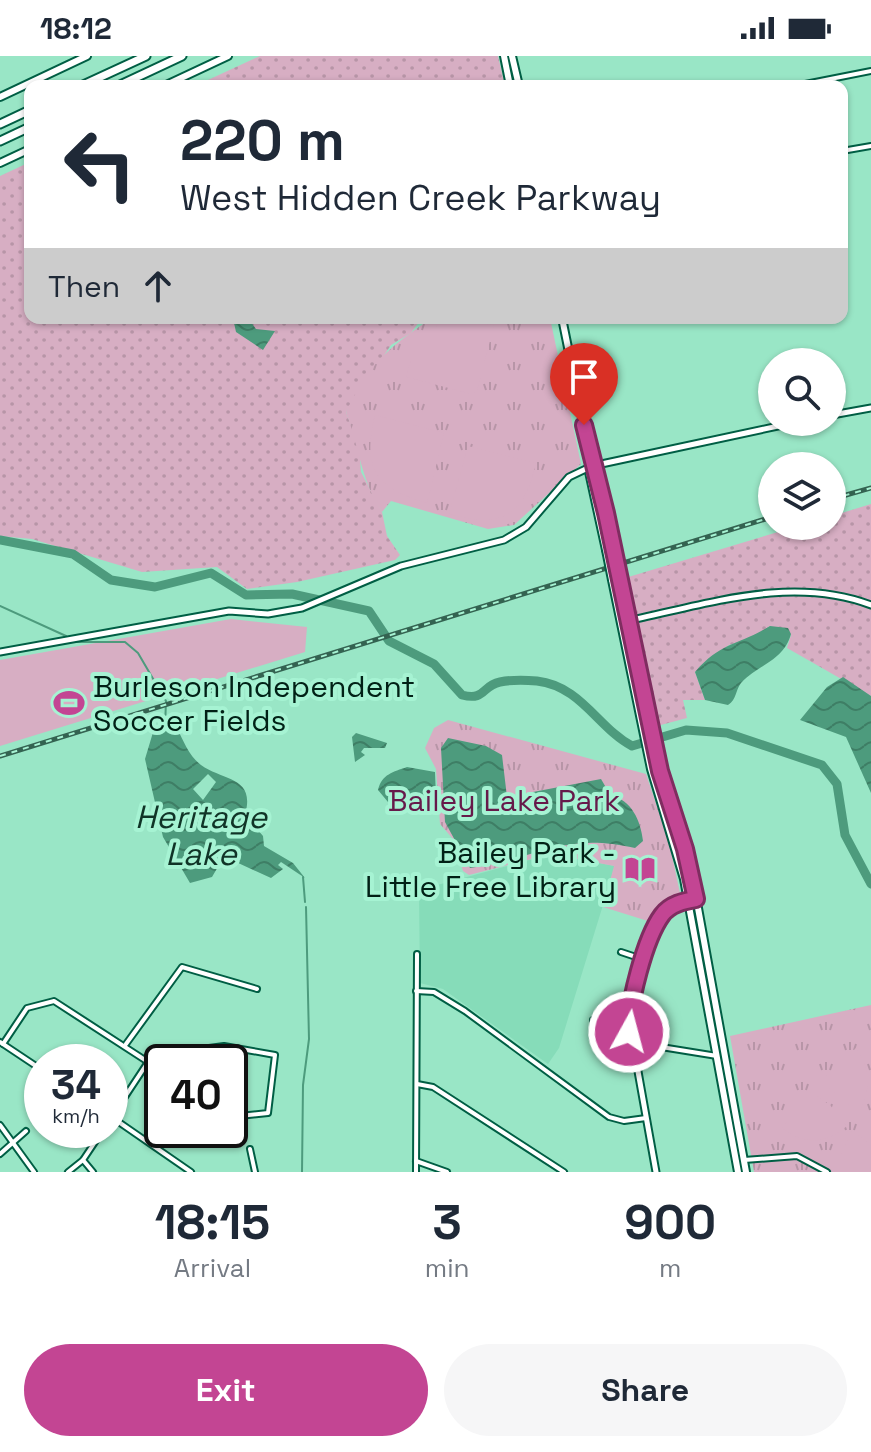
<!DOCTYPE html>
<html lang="en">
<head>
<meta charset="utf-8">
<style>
	:root { --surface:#fff; --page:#f6f6f7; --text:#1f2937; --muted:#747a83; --accent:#c34593 }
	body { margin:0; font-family:"Space Grotesk",sans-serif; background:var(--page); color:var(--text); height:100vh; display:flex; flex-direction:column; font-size:30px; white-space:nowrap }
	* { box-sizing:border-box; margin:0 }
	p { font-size:26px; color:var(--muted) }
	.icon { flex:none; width:44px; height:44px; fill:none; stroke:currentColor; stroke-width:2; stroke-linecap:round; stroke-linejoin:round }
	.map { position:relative; height:1116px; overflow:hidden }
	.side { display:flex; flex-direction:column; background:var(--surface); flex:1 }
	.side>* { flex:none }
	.hud { position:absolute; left:24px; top:24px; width:824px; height:244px; border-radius:16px; box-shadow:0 2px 6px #0004; background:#fff; color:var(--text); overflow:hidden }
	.buttons { position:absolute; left:758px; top:292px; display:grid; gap:16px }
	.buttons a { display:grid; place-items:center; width:88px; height:88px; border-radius:50%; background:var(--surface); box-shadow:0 2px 6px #0004; font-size:40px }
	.speed { position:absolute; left:24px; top:988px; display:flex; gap:16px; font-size:40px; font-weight:700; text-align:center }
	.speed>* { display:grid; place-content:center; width:104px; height:104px; border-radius:50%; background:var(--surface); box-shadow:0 2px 6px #0004; line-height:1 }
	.speed small { font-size:20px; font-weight:400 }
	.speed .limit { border:4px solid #111; border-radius:12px; background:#fff; color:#111 }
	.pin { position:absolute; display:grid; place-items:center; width:68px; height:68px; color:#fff; margin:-82px -34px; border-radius:50% 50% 50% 0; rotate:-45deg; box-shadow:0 0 8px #0007 }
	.pin .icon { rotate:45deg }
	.me { position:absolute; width:88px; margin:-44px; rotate:7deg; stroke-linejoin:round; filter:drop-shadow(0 0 6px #0008) }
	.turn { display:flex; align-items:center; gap:28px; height:168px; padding:0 24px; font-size:36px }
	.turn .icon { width:104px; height:104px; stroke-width:2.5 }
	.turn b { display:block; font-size:56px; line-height:68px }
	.then { display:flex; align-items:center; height:76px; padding:0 24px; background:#0003; gap:16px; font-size:30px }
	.eta { display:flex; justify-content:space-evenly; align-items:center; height:136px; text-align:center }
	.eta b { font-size:48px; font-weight:700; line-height:56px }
	.primary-button { display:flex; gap:16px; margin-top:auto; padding:16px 24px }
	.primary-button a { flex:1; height:92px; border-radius:48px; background:var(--accent); color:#fff; font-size:32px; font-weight:700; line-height:92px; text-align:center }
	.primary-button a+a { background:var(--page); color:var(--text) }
	.status { display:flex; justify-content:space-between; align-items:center; height:56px; padding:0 40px; background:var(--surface); direction:ltr }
	.status svg { height:22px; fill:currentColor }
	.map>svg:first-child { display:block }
	.built { fill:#86dcb9 }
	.grass { fill:url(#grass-dots) }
	.park { fill:url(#park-tufts) }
	.pitch { fill:#d7aec3 }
	.water { fill:url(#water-waves); fill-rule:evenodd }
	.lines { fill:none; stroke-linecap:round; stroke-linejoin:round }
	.stream { stroke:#4d9b7d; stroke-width:2 }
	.river { stroke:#4d9b7d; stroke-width:9 }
	.minor-casing { stroke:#005e44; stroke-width:8 }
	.tertiary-casing { stroke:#005e44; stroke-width:9 }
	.secondary-casing { stroke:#005e44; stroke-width:10 }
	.motorway-casing { stroke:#005e44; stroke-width:11 }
	.minor { stroke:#fff; stroke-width:4 }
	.tertiary { stroke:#fff; stroke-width:5 }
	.secondary { stroke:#fff; stroke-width:6 }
	.motorway { stroke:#fff; stroke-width:7 }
	.rail-casing { stroke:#346351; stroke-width:5 }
	.rail { stroke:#a6f3d3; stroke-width:2; stroke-dasharray:6; stroke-linecap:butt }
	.secondary-bridge-casing { stroke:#005e44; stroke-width:10; stroke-linecap:butt }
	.secondary-bridge { stroke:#fff; stroke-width:6 }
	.route-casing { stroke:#7f2d60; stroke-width:20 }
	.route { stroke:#c34593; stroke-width:14 }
	.labels { text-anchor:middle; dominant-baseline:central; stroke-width:8; stroke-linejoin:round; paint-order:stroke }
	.poi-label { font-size:30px; fill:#012116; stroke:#a6f3d3; text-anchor:start }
	.park-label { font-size:30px; fill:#661a4a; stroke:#a6f3d3 }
	.water-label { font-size:32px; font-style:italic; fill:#103427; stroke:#a6f3d3 }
</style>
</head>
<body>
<div class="status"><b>18:12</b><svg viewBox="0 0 49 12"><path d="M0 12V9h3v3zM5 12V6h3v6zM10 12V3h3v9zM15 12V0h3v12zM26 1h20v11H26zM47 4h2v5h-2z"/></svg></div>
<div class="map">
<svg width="871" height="1116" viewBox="0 0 871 1116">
	<defs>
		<pattern id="grass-dots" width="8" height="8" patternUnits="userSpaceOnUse" patternTransform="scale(2)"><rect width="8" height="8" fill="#d7aec3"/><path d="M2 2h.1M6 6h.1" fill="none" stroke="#b795a7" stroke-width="1.8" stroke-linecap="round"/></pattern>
		<pattern id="park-tufts" width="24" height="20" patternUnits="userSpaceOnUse" patternTransform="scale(2)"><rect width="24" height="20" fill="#d7aec3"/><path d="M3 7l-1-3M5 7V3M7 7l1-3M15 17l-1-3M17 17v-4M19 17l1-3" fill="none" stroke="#b795a7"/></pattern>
		<pattern id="water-waves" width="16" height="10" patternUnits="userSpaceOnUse" patternTransform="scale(2)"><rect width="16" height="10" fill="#4d9b7d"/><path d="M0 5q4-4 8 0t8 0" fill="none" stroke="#3e7e65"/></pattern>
	</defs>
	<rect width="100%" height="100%" fill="#99e6c6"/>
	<polygon class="built" points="551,798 615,810 559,992 548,1008 443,933 420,927 419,834"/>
	<g class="grass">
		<polygon points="260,0 498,0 505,30 195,30"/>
		<polygon points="30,106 30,262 422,262 411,277 391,289 346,356 359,390 361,416 382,456 387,480 400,499 395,504 297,526 247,533 217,511 142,516 32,483 0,480 0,120"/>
		<polygon points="871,448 871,640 787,592 791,579 770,570 750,583 729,589 695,616 705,644 683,644 687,662 657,670 625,522 798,470 832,470 832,460"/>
	</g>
	<g class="park">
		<path d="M432 262H550L581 408 514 469 488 473 391 445 382 456C361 424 359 391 346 356 371 305 387 293 432 262Z"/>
		<polygon points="448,664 646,718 669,786 680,837 658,850 651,866 603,851 614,810 551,798 469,819 463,815 453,783 440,768 436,713 425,692 434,672"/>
		<polygon points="871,949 871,1116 754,1116 730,980"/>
	</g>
	<g class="pitch">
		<path d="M451 263 494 269 477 335 472 338 406 321C414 292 421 274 451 263Z"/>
		<path d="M375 359 444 377 427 447C375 432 362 412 375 359Z"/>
		<path d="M468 390 536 407C524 461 501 472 449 458Z"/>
		<polygon points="231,563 307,571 305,596 0,690 0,604"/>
		<path d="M856 992C871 1013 871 1034 859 1057L823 1028V1023Z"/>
		<path d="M811 1036 830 1049 847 1070C826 1088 805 1089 782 1072Z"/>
		<polygon points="852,1075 871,1088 871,1116 840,1116 840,1101"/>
	</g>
	<g class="water">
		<polygon points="233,262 248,262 256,273 275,275 263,294 236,276"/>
		<path d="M770 570 788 572 791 578C783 606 758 608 741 627 735 635 737 643 728 649L705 644 695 616C722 585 738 590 770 570Z"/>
		<polygon points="843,621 871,640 871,737 846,681 800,664 827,631"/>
		<path d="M171 669 177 672C183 684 189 700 201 709 223 725 256 720 245 759L263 780 264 790 293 807 305 822 281 806 278 809 283 813 271 822 236 806 219 809 212 821 190 827 163 781 145 703 154 673ZM208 718 216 726 203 744 193 733Z"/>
		<polygon points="356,677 387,687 385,692 364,692 361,696 365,699 355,706 352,681"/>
		<path d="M448 682 486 690 502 699 507 741 601 723 611 740C631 743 641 765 643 785L635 792C563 775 537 803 470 812L445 766 441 692Z"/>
		<path d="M407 711 435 716 436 741 417 740 388 746 378 734C382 718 393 716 407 711Z"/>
	</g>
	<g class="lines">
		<g class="stream">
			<polyline points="0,550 66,580"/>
			<polyline points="72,586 125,586 138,597 166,645 165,671"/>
			<polyline points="303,821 305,846"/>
			<polyline points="302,1116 303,1029 309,983 306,851"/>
		</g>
		<path class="river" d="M0 484 73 498 111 524 155 531 211 517 246 539 292 538 369 555 389 585 434 608 462 639C486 645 481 630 500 626 510 624 526 624 537 625 581 630 598 672 632 690L686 674 727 677 822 709 837 728 845 779 871 828"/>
		<g class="minor-casing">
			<g id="minor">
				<polyline points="795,30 871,15"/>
				<polyline points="842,95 871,90"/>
				<polyline points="621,896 645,904"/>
				<polyline points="416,935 434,936 465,955 609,1061 624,1065 646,1062"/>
				<polyline points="593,964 629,965"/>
				<polyline points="0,986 42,1014"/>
				<polyline points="3,988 27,952 54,945 162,1015"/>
				<polyline points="126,988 182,911 257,933"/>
				<polyline points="209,992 224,990 275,999 268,1057 230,1061"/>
				<polyline points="634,994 655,990 717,1000"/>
				<polyline points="417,1028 433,1031 564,1116"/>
				<polyline points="110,1060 191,1116"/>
				<polyline points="111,1062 148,1006"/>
				<polyline points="0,1069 34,1116"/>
				<polyline points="250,1093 255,1116"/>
				<polyline points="0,1098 26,1075"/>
				<polyline points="83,1104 93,1116"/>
				<polyline points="744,1104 797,1100 827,1116"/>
				<polyline points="416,1105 447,1116"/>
				<polyline points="68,1116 83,1104 103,1074"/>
				<polyline points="416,1116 417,898"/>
			</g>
		</g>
		<g class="tertiary-casing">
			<g id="tertiary">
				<polyline points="832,359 871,352"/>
				<path d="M621 566C703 550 789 518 871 549"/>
				<polyline points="0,596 229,555 268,558 302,552 401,510 504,484 526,471 569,421 592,410 797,366"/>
				<polyline points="656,1116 629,965 634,939 662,859 671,851 696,843"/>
			</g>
		</g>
		<g class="secondary-casing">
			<g id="secondary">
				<polyline points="504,0 510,30"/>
				<polyline points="512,0 519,30"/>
				<polyline points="164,30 228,0"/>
				<polyline points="0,41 87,0"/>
				<polyline points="0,107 30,93"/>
				<polyline points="562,262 592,410 596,415 614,494"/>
				<polyline points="592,410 589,416 606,494"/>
				<polyline points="620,522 660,715 690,808 746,1116"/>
				<polyline points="612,524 651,713 684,823 738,1116"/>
			</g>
		</g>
		<g class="motorway-casing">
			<g id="motorway">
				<polyline points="81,30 146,0"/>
				<polyline points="118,30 182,0"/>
				<polyline points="0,68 30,54"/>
				<polyline points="0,85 30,71"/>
			</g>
		</g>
		<use href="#minor" class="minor"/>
		<use href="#tertiary" class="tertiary"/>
		<use href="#secondary" class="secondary"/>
		<use href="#motorway" class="motorway"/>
		<g class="rail-casing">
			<g id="rail">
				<polyline points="832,443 871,432"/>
				<polyline points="0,700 772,461"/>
			</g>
		</g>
		<use href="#rail" class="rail"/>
		<g class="secondary-bridge-casing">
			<g id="secondary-bridge">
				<polyline points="606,494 612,524"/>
				<polyline points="614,494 620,522"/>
			</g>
		</g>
		<use href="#secondary-bridge" class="secondary-bridge"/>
	</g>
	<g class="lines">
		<g class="route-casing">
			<path id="route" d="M584 369 606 457 660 715 685 793 696 843C684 845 670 848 662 859 645 882 628 948 629 976"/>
		</g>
		<use href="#route" class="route"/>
	</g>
	<defs>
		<g id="stadium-bare" transform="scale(2.4)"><path d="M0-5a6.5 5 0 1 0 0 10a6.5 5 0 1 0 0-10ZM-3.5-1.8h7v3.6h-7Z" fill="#c34593" stroke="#a6f3d3" stroke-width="2.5" paint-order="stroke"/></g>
		<g id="library-bare" transform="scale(2.4)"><path d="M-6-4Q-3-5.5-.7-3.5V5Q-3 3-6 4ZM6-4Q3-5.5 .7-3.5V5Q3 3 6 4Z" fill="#c34593" stroke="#a6f3d3" stroke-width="2.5" paint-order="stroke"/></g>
	</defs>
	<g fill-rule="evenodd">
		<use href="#stadium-bare" x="69" y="647"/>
		<use href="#library-bare" x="640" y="813"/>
	</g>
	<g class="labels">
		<g class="poi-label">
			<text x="93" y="630">Burleson Independent<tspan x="93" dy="34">Soccer Fields</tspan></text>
			<text x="616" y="796" text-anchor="end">Bailey Park -<tspan x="616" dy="34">Little Free Library</tspan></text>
		</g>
		<g class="park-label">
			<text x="504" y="744">Bailey Lake Park</text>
		</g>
		<g class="water-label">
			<text x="201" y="761">Heritage<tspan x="201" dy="37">Lake</tspan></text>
		</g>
	</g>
</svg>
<div class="buttons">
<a><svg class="icon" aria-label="search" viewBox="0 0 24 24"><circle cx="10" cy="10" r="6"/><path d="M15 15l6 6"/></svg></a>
<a><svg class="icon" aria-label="layers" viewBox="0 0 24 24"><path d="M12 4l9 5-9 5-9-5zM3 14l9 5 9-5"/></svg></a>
</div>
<div class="speed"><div>34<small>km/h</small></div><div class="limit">40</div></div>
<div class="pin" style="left:584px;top:369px;background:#d93025"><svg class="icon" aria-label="arrive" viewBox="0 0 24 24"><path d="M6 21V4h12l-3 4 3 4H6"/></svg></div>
<svg class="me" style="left:629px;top:976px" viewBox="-20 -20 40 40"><circle r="17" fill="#c34593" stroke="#fff" stroke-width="3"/><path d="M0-11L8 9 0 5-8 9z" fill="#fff"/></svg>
<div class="hud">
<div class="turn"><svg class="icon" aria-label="left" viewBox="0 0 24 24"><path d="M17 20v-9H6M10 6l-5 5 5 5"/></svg><div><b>220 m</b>West Hidden Creek Parkway</div></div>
<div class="then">Then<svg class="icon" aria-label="ahead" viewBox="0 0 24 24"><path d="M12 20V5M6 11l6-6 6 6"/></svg></div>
</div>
</div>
<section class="side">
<div class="eta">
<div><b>18:15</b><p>Arrival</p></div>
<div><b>3</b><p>min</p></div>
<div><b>900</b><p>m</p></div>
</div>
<div class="primary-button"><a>Exit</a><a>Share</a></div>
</section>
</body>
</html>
